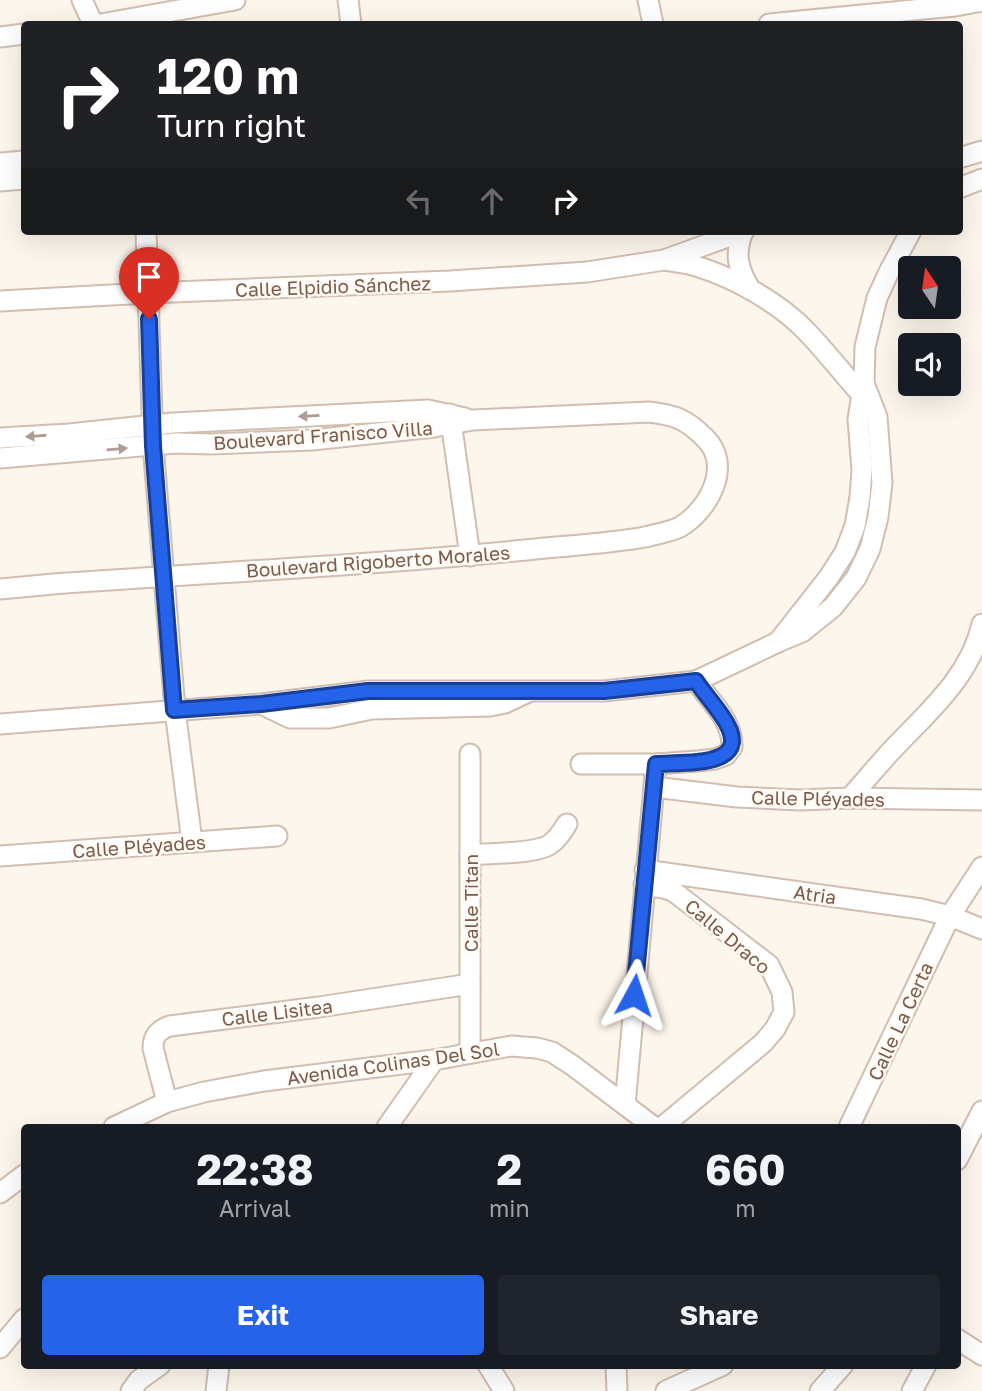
<!DOCTYPE html>
<html lang="en">
<head>
<meta charset="utf-8">
<style>
	:root { --surface:#171b24; --page:#20242c; --text:#f1f3f6; --muted:#9ea1a6; --accent:#2563eb }
	body { margin:0; font-family:"Golos Text",sans-serif; background:var(--page); color:var(--text); height:100vh; display:flex; flex-direction:column; font-size:26px; white-space:nowrap }
	* { box-sizing:border-box; margin:0 }
	p { font-size:23px; color:var(--muted) }
	.icon { flex:none; width:38px; height:38px; fill:none; stroke:currentColor; stroke-width:2; stroke-linecap:round; stroke-linejoin:round }
	.map { position:relative; flex:1; overflow:hidden }
	.details { position:absolute; left:21px; top:1124px; width:940px; height:245px; display:flex; flex-direction:column; background:var(--surface); border-radius:7px; box-shadow:0 7px 28px #0002 }
	.details>* { flex:none }
	.hud { position:absolute; left:21px; top:21px; width:942px; height:214px; border-radius:7px; box-shadow:0 7px 28px #0002; background:#202124; color:#fff; overflow:hidden }
	.needle { width:46px; rotate:347deg }
	.buttons { position:absolute; left:898px; top:256px; display:grid; gap:14px }
	.buttons a { display:grid; place-items:center; width:63px; height:63px; border-radius:7px; background:var(--surface); box-shadow:0 7px 28px #0002; font-size:35px }
	.pin { position:absolute; display:grid; place-items:center; width:60px; height:60px; color:#fff; margin:-72px -30px; border-radius:50% 50% 50% 0; rotate:-45deg; box-shadow:0 0 7px #0007 }
	.pin .icon { rotate:45deg }
	.me { position:absolute; width:77px; margin:-38px; rotate:5deg; stroke-linejoin:round; filter:drop-shadow(0 0 5px #0008) }
	.turn { display:flex; align-items:center; gap:24px; height:147px; padding:0 21px; font-size:32px }
	.turn .icon { width:91px; height:91px; stroke-width:2.5 }
	.turn b { display:block; font-size:49px; line-height:60px }
	.lanes { display:flex; align-items:center; height:66px; padding:0 21px; background:#0003; justify-content:center; gap:35px; direction:ltr }
	.lanes .off { opacity:.35 }
	.eta { display:flex; justify-content:space-evenly; align-items:center; height:119px; text-align:center }
	.eta b { font-size:42px; font-weight:700; line-height:49px }
	.cta { display:flex; gap:14px; margin-top:auto; padding:14px 21px }
	.cta a { flex:1; height:80px; border-radius:7px; background:var(--accent); color:#fff; font-size:28px; font-weight:700; line-height:80px; text-align:center }
	.cta a+a { background:var(--page); color:var(--text) }
	.map>svg:first-child { display:block }
	.lines { fill:none; stroke-linecap:round; stroke-linejoin:round }
	.minor-casing { stroke:#d1beb0; stroke-width:23 }
	.minor { stroke:#fff; stroke-width:19 }
	.oneway { fill:#af9d94 }
	.route-casing { stroke:#184099; stroke-width:18 }
	.route { stroke:#2563eb; stroke-width:12 }
	.labels { text-anchor:middle; dominant-baseline:central; stroke-width:5; stroke-linejoin:round; paint-order:stroke }
	.street-label { font-size:19px; fill:#7a5c4d; stroke:#fffaf3 }
</style>
</head>
<body>
<div class="map">
<svg width="982" height="1391" viewBox="0 0 982 1391">
	<rect width="100%" height="100%" fill="#fdf6ec"/>
	<g class="lines">
		<g class="minor-casing">
			<g id="minor">
				<polyline points="82,0 93,24"/>
				<polyline points="348,0 351,24"/>
				<polyline points="648,0 653,24"/>
				<polyline points="101,24 235,0"/>
				<polyline points="769,24 955,6 982,1"/>
				<polyline points="0,37 24,34"/>
				<polyline points="959,158 982,151"/>
				<polyline points="0,163 24,161"/>
				<polyline points="0,181 24,179"/>
				<polyline points="959,188 982,179"/>
				<polyline points="146,231 153,445 175,710 192,842"/>
				<path d="M743 231C734 255 738 268 750 289"/>
				<path d="M664 260C675 262 686 263 696 266 735 278 780 303 808 333 827 353 844 375 862 395L869 397"/>
				<polyline points="0,301 148,293 450,281 587,272 664,260 744,231"/>
				<polyline points="450,414 470,556"/>
				<polyline points="0,438 69,434 173,423 428,410 465,418"/>
				<path d="M0 458 176 443 211 444 312 440 434 427 473 420 649 412C675 415 686 419 705 438 733 465 709 510 680 527 670 532 656 534 645 537 612 543 578 545 545 548 381 565 217 572 53 584L0 589"/>
				<polyline points="778,642 829,577 845,552 855,526 860,497 862,470 858,419 864,383 865,347 877,298 889,272 911,231"/>
				<polyline points="261,704 290,718 329,718 372,709 490,706 505,703 526,693"/>
				<polyline points="0,724 261,704 368,691 604,691 696,681 778,642 802,632 833,607 856,578 870,549 878,517 882,483 877,417 864,383"/>
				<path d="M581 764H656L698 761 715 759 726 755 732 747C733 721 710 701 696 681"/>
				<polyline points="654,787 737,797 800,800 850,798 982,800"/>
				<path d="M850 798C864 782 878 765 893 749 928 712 970 677 982 624"/>
				<path d="M470 855C489 853 534 854 549 845 557 840 562 832 567 824"/>
				<polyline points="0,856 277,836"/>
				<polyline points="645,870 921,909 950,916 982,929"/>
				<polyline points="644,885 663,888 673,891 769,965 782,992 784,1012 775,1029 763,1043 662,1127"/>
				<polyline points="470,1053 470,754"/>
				<path d="M167 1102 153 1048C153 1036 158 1030 170 1026L319 1007 470 984"/>
				<polyline points="625,1105 656,764"/>
				<polyline points="114,1127 167,1102 204,1092 264,1081 434,1060 511,1046 537,1048 552,1052 572,1065 654,1127"/>
				<polyline points="387,1127 434,1060"/>
				<polyline points="849,1127 950,916 982,867"/>
				<polyline points="957,1160 982,1111"/>
				<polyline points="0,1193 24,1175"/>
				<polyline points="957,1339 982,1355"/>
				<polyline points="0,1348 24,1319"/>
				<polyline points="488,1365 504,1391"/>
				<polyline points="616,1365 617,1391"/>
				<polyline points="131,1391 139,1380 160,1365"/>
				<polyline points="216,1391 219,1365"/>
				<polyline points="666,1391 723,1365"/>
				<polyline points="820,1391 843,1365"/>
				<polyline points="912,1391 926,1365"/>
			</g>
		</g>
		<use href="#minor" class="minor"/>
	</g>
	<defs><path id="oneway-solid" d="M-6-.8H1V-3.2L6.5 0L1 3.2V.8H-6Z" transform="scale(1.75)"/></defs>
	<g class="oneway">
		<use href="#oneway-solid" transform="translate(309 416) rotate(177)"/>
		<use href="#oneway-solid" transform="translate(36 436) rotate(176)"/>
		<use href="#oneway-solid" transform="translate(117 449) rotate(-5)"/>
	</g>
	<g class="lines">
		<g class="route-casing">
			<path id="route" d="M149 319 153 446 174 710 261 704 368 691H604L696 681C704 693 714 704 722 716 758 768 688 762 656 764L634 995"/>
		</g>
		<use href="#route" class="route"/>
	</g>
	<g class="labels">
		<g class="street-label">
			<text transform="translate(333 286) rotate(-2)">Calle Elpidio Sánchez</text>
			<text transform="translate(323 435) rotate(-4)">Boulevard Franisco Villa</text>
			<text transform="translate(378 561) rotate(-4)">Boulevard Rigoberto Morales</text>
			<text transform="translate(818 798) rotate(1)">Calle Pléyades</text>
			<text transform="translate(139 846) rotate(-4)">Calle Pléyades</text>
			<text transform="translate(815 894) rotate(8)">Atria</text>
			<text transform="translate(470 903) rotate(-90)">Calle Titan</text>
			<text transform="translate(728 936) rotate(40)">Calle Draco</text>
			<text transform="translate(277 1012) rotate(-7)">Calle Lisitea</text>
			<text transform="translate(900 1021) rotate(-65)">Calle La Certa</text>
			<text transform="translate(393 1063) rotate(-8)">Avenida Colinas Del Sol</text>
		</g>
	</g>
</svg>
<div class="buttons">
<a><svg class="needle" viewBox="-14 -14 28 28"><path d="M0-13l5 13h-10z" fill="#e53935"/><path d="M0 13l5-13h-10z" fill="#9ea1a6"/></svg></a>
<a><svg class="icon" aria-label="sound" viewBox="0 0 24 24"><path d="M4 9h4l5-4v14l-5-4H4zM17 9q2 3 0 6"/></svg></a>
</div>
<div class="pin" style="left:149px;top:319px;background:#d93025"><svg class="icon" aria-label="arrive" viewBox="0 0 24 24"><path d="M6 21V4h12l-3 4 3 4H6"/></svg></div>
<svg class="me" style="left:634px;top:995px" viewBox="-20 -20 40 40"><path d="M0-17L14 15 0 8-14 15z" fill="#2563eb" stroke="#fff" stroke-width="4"/></svg>
<div class="hud">
<div class="turn"><svg class="icon" aria-label="right" viewBox="0 0 24 24"><path d="M7 20v-9h11M14 6l5 5-5 5"/></svg><div><b>120 m</b>Turn right</div></div>
<div class="lanes"><svg class="icon off" aria-label="left" viewBox="0 0 24 24"><path d="M17 20v-9H6M10 6l-5 5 5 5"/></svg><svg class="icon off" aria-label="ahead" viewBox="0 0 24 24"><path d="M12 20V5M6 11l6-6 6 6"/></svg><svg class="icon" aria-label="right" viewBox="0 0 24 24"><path d="M7 20v-9h11M14 6l5 5-5 5"/></svg></div>
</div>
<section class="details">
<div class="eta">
<div><b>22:38</b><p>Arrival</p></div>
<div><b>2</b><p>min</p></div>
<div><b>660</b><p>m</p></div>
</div>
<div class="cta"><a>Exit</a><a>Share</a></div>
</section>
</div>
</body>
</html>
